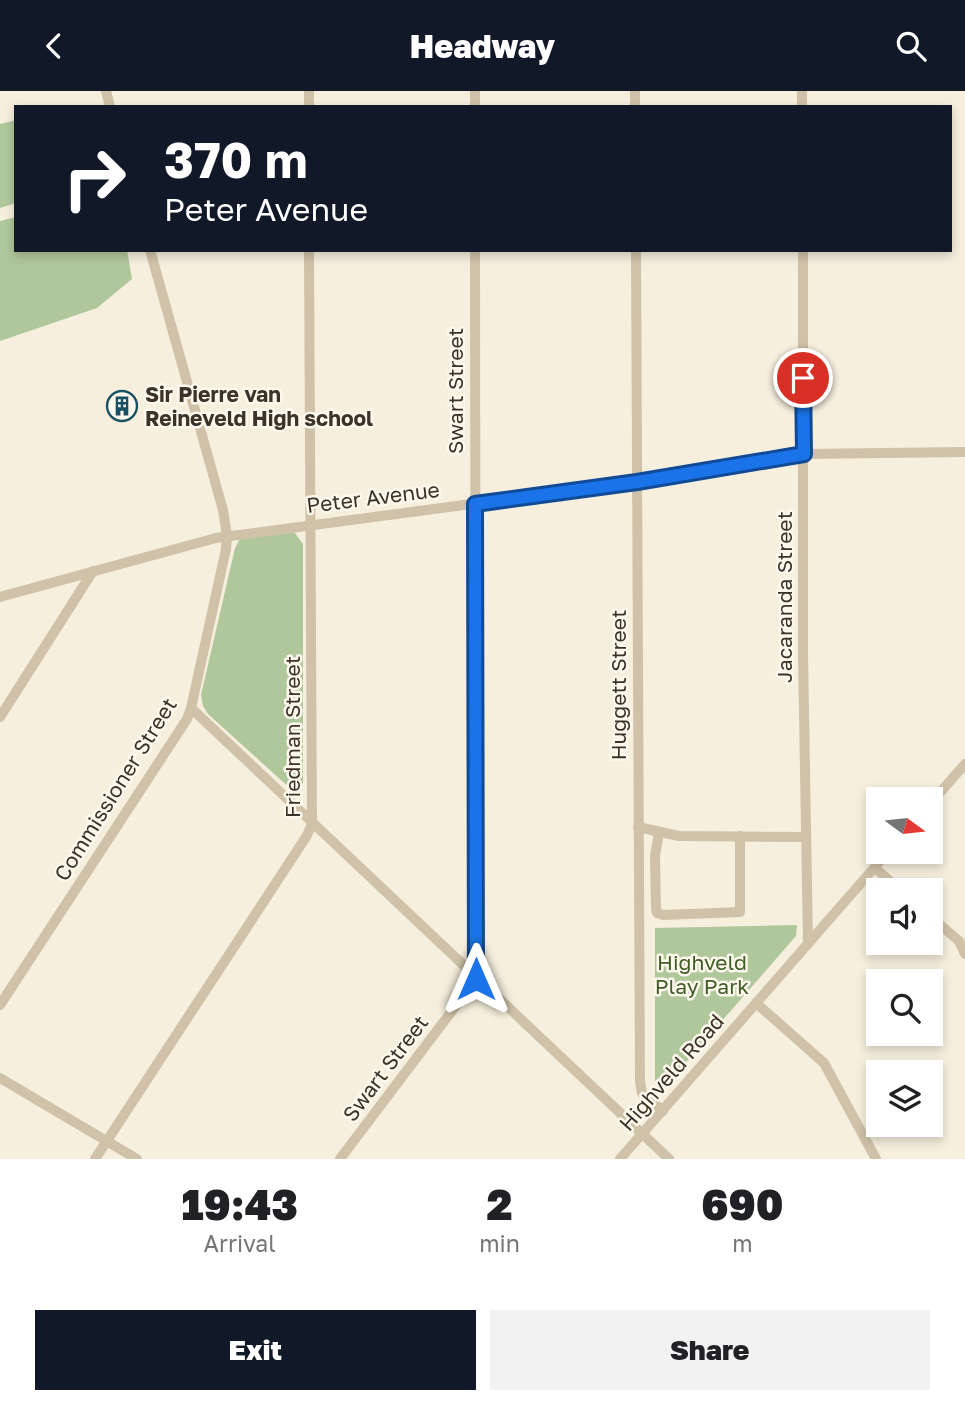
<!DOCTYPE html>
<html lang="en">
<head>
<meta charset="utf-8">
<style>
	:root { --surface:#fff; --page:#f2f2f2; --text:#202124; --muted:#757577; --accent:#111827 }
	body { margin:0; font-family:"Golos Text",sans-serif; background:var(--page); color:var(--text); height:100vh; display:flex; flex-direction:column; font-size:26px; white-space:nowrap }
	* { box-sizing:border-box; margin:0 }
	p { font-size:23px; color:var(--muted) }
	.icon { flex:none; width:38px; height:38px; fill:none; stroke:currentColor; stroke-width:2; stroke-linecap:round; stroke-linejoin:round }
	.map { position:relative; height:1068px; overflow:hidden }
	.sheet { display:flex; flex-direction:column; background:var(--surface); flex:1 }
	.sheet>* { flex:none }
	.banner { position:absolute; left:14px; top:14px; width:938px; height:147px; border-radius:0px; box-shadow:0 4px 10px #0003; background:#111827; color:#fff; overflow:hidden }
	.needle { width:46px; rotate:105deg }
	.tools { position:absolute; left:866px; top:696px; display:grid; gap:14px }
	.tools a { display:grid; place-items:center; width:77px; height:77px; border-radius:0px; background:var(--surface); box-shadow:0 4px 10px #0003; font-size:35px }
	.pin { position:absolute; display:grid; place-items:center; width:60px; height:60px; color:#fff; margin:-30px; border:4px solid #fff; border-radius:50%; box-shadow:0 2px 7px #0007 }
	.me { position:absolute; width:77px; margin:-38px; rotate:0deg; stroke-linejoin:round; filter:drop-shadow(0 0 5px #0008) }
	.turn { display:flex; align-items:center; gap:24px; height:147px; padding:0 35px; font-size:32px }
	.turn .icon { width:91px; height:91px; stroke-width:2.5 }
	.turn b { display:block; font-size:49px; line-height:60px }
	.eta { display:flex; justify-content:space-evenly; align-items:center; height:119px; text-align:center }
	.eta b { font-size:42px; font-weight:800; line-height:49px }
	.cta { display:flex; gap:14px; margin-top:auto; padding:14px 35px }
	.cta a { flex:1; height:80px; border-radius:0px; background:var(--accent); color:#fff; font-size:28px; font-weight:800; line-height:80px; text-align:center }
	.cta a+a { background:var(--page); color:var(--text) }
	header { display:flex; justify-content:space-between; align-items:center; height:91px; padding:0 35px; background:var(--accent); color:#fff; font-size:32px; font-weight:800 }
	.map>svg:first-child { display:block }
	.green { fill:#b0c79c }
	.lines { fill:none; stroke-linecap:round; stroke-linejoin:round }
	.minor { stroke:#d0c2a8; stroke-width:10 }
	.route-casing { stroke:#114b97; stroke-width:18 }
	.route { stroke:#1a73e8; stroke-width:12 }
	.labels { text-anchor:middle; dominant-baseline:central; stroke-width:5; stroke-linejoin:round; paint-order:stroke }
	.street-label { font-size:21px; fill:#3c3229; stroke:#fcf8ec }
	.poi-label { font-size:21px; font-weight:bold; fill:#3c3229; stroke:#fcf8ec; text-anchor:start }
	.park-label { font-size:21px; fill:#415d29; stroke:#fcf8ec }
</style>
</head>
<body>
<header><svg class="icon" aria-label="back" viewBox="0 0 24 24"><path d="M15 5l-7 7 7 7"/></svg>Headway<svg class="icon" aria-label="search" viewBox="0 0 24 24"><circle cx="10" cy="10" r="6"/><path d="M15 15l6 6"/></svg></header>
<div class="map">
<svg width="965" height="1068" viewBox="0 0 965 1068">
	<rect width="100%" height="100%" fill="#f6efde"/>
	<g class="green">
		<polygon points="16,29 16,112 0,117 0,33"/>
		<polygon points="16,126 16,159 127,159 132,188 97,217 0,250 0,130"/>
		<polygon points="289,440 295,442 303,453 303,692 299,699 292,699 208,623 203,615 201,604 235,457 240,448"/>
		<polygon points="797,834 796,845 667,993 655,990 655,837"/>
	</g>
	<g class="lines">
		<g class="minor">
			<polyline points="106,0 110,16"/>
			<polyline points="309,0 309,16"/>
			<polyline points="635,0 635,16"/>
			<polyline points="802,0 802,16"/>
			<polyline points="475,16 475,0"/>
			<polyline points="636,159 640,991 642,1002 663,1020"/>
			<polyline points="803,159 803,563 808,853"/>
			<polyline points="0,506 216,447 637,391 804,363 965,361"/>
			<polyline points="191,617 669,1068"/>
			<polyline points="0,626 93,480"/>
			<polyline points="931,712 965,673"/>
			<polyline points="638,736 679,745 806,746"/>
			<polyline points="659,741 655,765 656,818 657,822 663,824 740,821 740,745"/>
			<polyline points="875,777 901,800"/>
			<polyline points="931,826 959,850 965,863"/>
			<polyline points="756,912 824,972 876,1068"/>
			<polyline points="0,914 187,628 191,617 226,458 227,445 223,419 150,159"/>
			<polyline points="0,987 137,1068"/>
			<polyline points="95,1068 306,746 312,733 309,159"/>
			<polyline points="340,1068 476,888 475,159"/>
			<polyline points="620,1068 888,761"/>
		</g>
	</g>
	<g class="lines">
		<g class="route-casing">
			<polyline id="route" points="476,888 475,413 637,391 804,363 803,287"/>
		</g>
		<use href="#route" class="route"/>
	</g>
	<defs>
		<g id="building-ring" transform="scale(1.575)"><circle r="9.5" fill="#fcf8ec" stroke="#195063" stroke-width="1.5"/><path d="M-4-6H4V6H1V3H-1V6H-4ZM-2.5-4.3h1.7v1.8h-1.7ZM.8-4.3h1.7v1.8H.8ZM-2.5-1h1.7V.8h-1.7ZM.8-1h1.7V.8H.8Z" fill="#195063"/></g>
	</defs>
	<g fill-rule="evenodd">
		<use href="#building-ring" x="122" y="315"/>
	</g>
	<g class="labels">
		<g class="street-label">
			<text transform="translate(455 300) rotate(-90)">Swart Street</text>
			<text transform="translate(373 406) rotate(-7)">Peter Avenue</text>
			<text transform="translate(784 506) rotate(-90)">Jacaranda Street</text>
			<text transform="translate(618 594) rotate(-90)">Huggett Street</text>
			<text transform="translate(292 646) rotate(-90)">Friedman Street</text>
			<text transform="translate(115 698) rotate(-58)">Commissioner Street</text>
			<text transform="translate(385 977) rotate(-53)">Swart Street</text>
			<text transform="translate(671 981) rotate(-49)">Highveld Road</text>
		</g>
		<g class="poi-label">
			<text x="145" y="303">Sir Pierre van<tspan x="145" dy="24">Reineveld High school</tspan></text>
		</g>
		<g class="park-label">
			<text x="702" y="871">Highveld<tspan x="702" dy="24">Play Park</tspan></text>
		</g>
	</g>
</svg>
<div class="tools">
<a><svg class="needle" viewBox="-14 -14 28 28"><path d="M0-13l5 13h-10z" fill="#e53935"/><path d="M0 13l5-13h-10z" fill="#757577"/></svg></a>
<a><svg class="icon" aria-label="sound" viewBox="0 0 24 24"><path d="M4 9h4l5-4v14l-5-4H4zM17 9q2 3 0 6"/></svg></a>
<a><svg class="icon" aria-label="search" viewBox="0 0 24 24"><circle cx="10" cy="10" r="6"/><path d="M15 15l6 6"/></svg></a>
<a><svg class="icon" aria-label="layers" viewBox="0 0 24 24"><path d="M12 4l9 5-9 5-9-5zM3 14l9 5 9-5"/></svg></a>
</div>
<div class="pin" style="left:803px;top:287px;background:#d93025"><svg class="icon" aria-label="arrive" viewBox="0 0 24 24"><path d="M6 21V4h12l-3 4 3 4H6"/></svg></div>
<svg class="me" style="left:476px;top:888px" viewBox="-20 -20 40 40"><path d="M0-17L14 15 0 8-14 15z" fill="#1a73e8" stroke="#fff" stroke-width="4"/></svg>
<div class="banner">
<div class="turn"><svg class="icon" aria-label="right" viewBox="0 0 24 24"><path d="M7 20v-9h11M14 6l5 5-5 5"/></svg><div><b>370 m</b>Peter Avenue</div></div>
</div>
</div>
<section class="sheet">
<div class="eta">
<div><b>19:43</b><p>Arrival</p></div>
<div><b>2</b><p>min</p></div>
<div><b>690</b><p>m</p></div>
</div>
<div class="cta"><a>Exit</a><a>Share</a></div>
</section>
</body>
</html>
